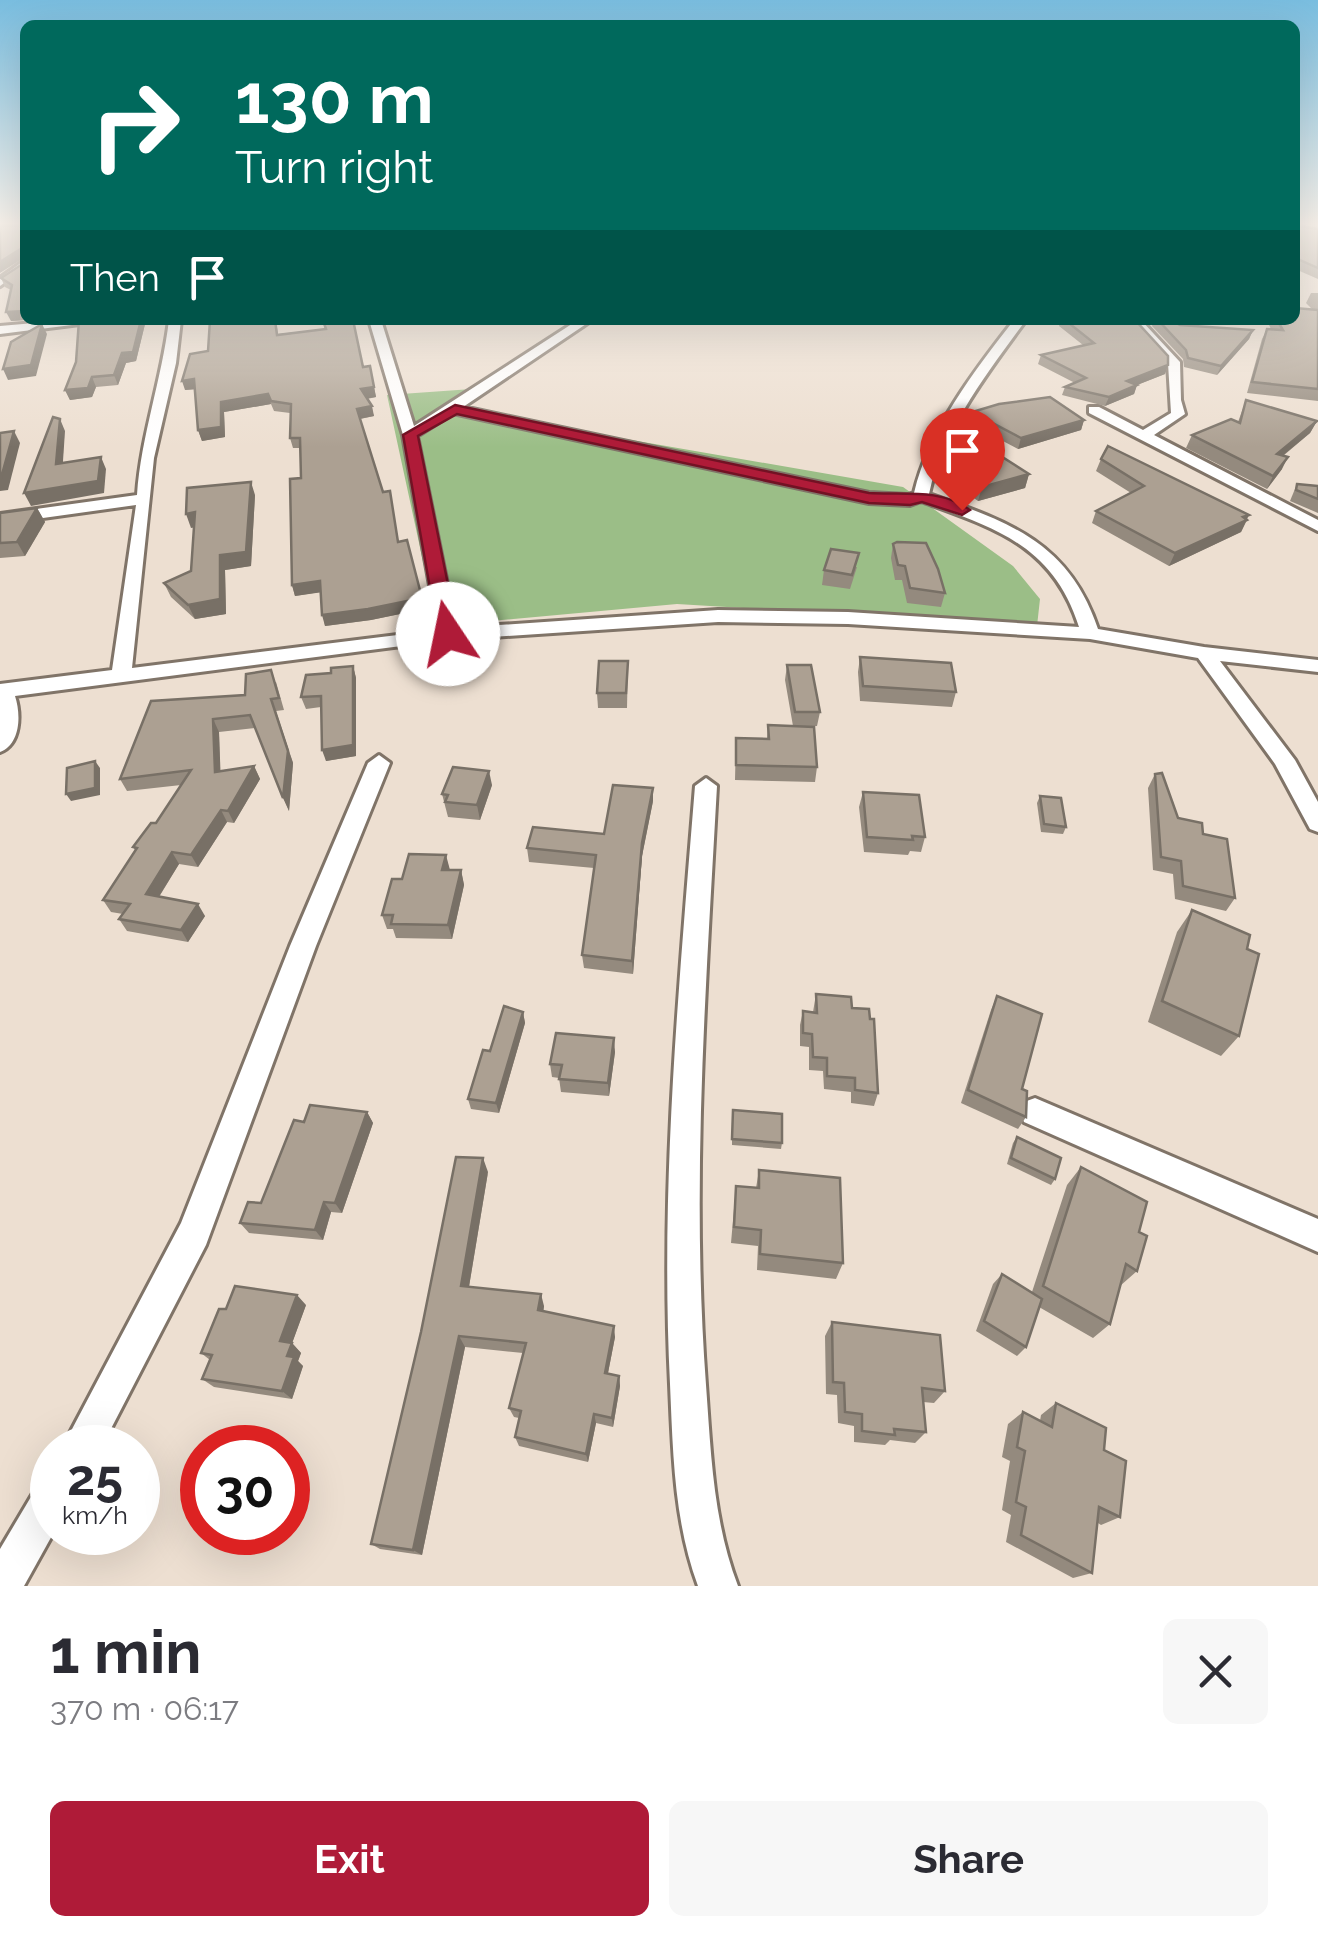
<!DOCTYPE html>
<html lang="en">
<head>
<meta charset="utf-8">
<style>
	:root { --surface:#fff; --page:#f7f7f7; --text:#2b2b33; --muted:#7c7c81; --accent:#af1b38 }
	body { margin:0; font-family:Raleway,sans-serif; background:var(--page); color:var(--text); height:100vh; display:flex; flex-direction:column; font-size:38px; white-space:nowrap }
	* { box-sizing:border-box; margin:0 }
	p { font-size:32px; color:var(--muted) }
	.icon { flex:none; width:55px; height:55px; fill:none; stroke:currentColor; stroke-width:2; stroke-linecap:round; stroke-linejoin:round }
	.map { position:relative; height:1586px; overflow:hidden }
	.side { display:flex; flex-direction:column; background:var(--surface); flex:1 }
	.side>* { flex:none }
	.banner { position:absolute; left:20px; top:20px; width:1280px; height:305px; border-radius:15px; box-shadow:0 10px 40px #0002; background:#00695c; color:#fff; overflow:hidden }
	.speed { position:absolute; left:30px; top:1425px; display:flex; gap:20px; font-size:50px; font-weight:700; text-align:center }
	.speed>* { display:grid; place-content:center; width:130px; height:130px; border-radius:50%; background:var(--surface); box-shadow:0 10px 40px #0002; line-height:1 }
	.speed small { font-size:25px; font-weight:400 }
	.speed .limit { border:15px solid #d22; background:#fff; color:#111 }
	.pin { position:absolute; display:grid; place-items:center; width:85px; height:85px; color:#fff; margin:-102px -42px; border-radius:50% 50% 50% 0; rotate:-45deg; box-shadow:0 0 10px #0007 }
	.pin .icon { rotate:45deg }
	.me { position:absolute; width:110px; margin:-55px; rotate:349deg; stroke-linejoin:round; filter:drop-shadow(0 0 8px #0008) }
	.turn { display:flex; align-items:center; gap:35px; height:210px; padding:0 50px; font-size:45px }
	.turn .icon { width:130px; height:130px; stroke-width:2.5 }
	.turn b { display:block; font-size:70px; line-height:85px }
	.then { display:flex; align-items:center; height:95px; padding:0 50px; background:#0003; gap:20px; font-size:38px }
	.round { display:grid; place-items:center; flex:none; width:105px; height:105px; border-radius:15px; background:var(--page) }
	.head { display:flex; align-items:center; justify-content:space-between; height:170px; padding:0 50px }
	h1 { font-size:60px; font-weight:700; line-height:75px }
	.primary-button { display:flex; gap:20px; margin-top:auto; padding:20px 50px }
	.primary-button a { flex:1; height:115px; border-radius:15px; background:var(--accent); color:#fff; font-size:40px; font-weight:700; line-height:115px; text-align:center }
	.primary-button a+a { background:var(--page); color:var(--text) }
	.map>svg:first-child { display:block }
	.forest { fill:#9bbe87 }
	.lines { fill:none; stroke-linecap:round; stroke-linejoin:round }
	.street-casing { stroke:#807468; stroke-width:6 }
	.street { fill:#fff; fill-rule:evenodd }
	.wall { fill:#948a7e }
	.shaded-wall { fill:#787066 }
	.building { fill:#aca092; stroke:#787066; stroke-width:2.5 }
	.route { fill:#af1b38; stroke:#721224; stroke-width:2.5 }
</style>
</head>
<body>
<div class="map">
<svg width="1318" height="1586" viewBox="0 0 1318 1586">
	<rect width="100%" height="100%" fill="#eddfd1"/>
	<polygon class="forest" points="472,389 441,407 903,487 1013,566 1040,599 1037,626 677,604 437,626 387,395"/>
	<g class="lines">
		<g class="street-casing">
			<g id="street">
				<polygon points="25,260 25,268 0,286 0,278"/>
				<polygon points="69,320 112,320 0,334 0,326"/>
				<path d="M169 320H181L176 363 154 458 132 668 438 630 403 435 369 320H381L414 426 578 320H592L463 407 869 493 908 495 914 493C929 430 974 371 1014 320H1026C987 373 943 430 929 494 1009 522 1069 542 1098 629L1204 647 1318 660V672L1220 661 1295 760 1318 802V832L1310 829 1275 764 1198 658 1090 639 848 624 718 622 448 640 15 696C21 714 21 744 0 752V684L112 670 136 505 0 524V514L137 495C141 436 162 379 169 320ZM453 413 869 503 910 505 921 501C995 528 1053 545 1079 627L848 612 718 610 456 628 417 436Z"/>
				<polygon points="1129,320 1141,320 1180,362 1181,400 1185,414 1154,435 1318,520 1318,531 1089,413 1089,407 1099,407 1143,430 1171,413 1168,363"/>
				<polygon points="379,755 390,763 316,946 206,1245 101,1448 62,1448 181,1223 290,946 368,763"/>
				<path d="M706 778 717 786C706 986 691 1185 706 1385 711 1453 713 1521 738 1586H698C674 1521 673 1453 670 1384 660 1184 679 985 695 786Z"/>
				<polygon points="1035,1098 1318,1219 1318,1252 1024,1122 1020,1112 1024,1102"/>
				<polygon points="52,1480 54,1532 24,1586 0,1586 0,1549 38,1485"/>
			</g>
		</g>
		<use href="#street" class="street"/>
	</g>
	<g class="wall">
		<polygon points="25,225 26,320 11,321 11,290 5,287 1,278 24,263"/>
		<polygon points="1295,225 1318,229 1318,279 1295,269"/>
		<polygon points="1311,293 1318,293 1318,401 1247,393 1262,339 1267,329 1271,329 1269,325 1271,320 1295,320 1312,309 1306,303"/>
		<polygon points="79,320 146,320 136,361 126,363 118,385 96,387 92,397 70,400 65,390 76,362"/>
		<polygon points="210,320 276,320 278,334 325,329 322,320 330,320 330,323 363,367 370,366 376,397 367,399 374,416 360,419 399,542 424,609 371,620 325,626 320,592 295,596 292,585 301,478 300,448 293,448 290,438 290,413 274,411 271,404 224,412 225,437 202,441 198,430 195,389 185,390 208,351"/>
		<polygon points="1061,320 1135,320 1168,365 1165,374 1137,385 1134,394 1105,406 1062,395 1065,387 1075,383 1038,364 1041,355 1083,345 1059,326"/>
		<polygon points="1154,320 1171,320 1180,325 1253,330 1249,339 1217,375 1184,367 1183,359 1152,326"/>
		<polygon points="1246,400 1317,421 1310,433 1283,456 1282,469 1267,489 1186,448 1192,435 1238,422"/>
		<polygon points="972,412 1084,420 1081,430 1018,449 969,423"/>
		<polygon points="944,455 1029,474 1025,488 978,501 939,473"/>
		<polygon points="1101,459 1247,519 1247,520 1241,532 1169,566 1092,523 1096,511 1131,493 1096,471"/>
		<polygon points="1297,484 1318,486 1318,513 1290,501"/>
		<polygon points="255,495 251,566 225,570 226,614 195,619 171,597 164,583 191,571 194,527 191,528"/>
		<polygon points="37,508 45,522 25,556 0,558 0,513"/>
		<polygon points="893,544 945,593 941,607 907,603 902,580 895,580 891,558"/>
		<polygon points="857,567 850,589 822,585 824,570"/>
		<polygon points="860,657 956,692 952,707 860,701 858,672"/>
		<polygon points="628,661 627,708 598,708 597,693"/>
		<polygon points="787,665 820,712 817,726 800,727 817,767 815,782 735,780 736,738 767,739 768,725 793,726 785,680"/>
		<polygon points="353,666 356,678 356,756 326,761 321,707 306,709 301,697 331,673"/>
		<polygon points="276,682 284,710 276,711 293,763 289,811 255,728 219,732 220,772 254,766 260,779 234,823 227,822 198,867 179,864 159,897 205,916 188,942 127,931 119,919 123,914 111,912 103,900 135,850 133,847 156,823 181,785 127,791 120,779 245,695"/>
		<polygon points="1155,774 1178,818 1203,834 1235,898 1226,911 1175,899 1173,874 1153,870 1148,788"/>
		<polygon points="492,785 480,820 448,817 442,794"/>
		<polygon points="863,792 925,837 921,852 910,851 908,855 864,852 859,807"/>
		<polygon points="1040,796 1066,827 1063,834 1041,832 1037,803"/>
		<polygon points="653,801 642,856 633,974 584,968 582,955 594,868 529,862 527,848 604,834"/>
		<polygon points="450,870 461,870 464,885 452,939 396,938 393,929 387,929 382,915 402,879"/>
		<polygon points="1192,910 1247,949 1239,1036 1221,1056 1148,1022 1177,932"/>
		<polygon points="816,994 852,1008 878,1093 874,1106 851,1103 851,1092 824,1089 823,1071 809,1070 809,1047 800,1046 800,1025 803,1011 813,1012"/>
		<polygon points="997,996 1022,1089 1026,1117 1018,1129 961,1103 991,1010"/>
		<polygon points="523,1012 525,1023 499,1113 471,1109 468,1099 490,1051"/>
		<polygon points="615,1052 609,1096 561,1092 559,1078 552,1077 550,1064"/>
		<polygon points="367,1112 373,1123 342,1213 331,1212 323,1240 249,1233 240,1223 261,1203 304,1122"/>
		<polygon points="732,1117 782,1143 781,1149 732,1145"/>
		<polygon points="1017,1137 1055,1179 1051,1185 1007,1164 1013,1143"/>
		<polygon points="1081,1167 1139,1232 1137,1271 1120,1286 1110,1324 1093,1338 1039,1307 1026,1347 1017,1356 976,1331 993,1284 1002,1274 1032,1292 1067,1185"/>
		<polygon points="759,1170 843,1263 836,1279 757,1270 758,1246 731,1243 736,1186 756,1188"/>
		<polygon points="488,1172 469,1287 544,1306 543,1311 615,1337 608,1373 619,1376 620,1386 613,1427 596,1423 588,1462 519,1446 515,1437 519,1418 514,1417 509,1408 523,1353 465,1347 422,1555 380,1549 371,1544"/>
		<polygon points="306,1305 292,1343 301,1353 298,1361 303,1366 292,1399 214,1387 202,1379 210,1360 201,1353"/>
		<polygon points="832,1322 945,1391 934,1403 923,1402 926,1432 915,1443 890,1440 885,1445 854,1442 854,1426 838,1423 837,1395 826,1394 825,1336"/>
		<polygon points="1056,1403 1104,1450 1120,1517 1101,1525 1098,1523 1092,1573 1073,1578 1006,1542 1011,1515 1002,1510 1010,1461 1002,1457 1008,1424 1023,1412 1040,1421 1041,1415"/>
	</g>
	<g class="shaded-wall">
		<polygon points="22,248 25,257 0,273 0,262"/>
		<polygon points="25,311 26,320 11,321 6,312"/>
		<polygon points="141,320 146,320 136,361 126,363 118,385 114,375 122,353"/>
		<polygon points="42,324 47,334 36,376 8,380 3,369"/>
		<polygon points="1253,330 1249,339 1217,375 1221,366"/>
		<polygon points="1168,365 1165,374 1137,385 1134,394 1105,406 1109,397 1127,381"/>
		<polygon points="92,377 96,387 92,397 70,400 65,390"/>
		<polygon points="194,379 198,389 185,390 182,381"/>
		<polygon points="374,387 376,397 364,399 361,389"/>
		<polygon points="268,394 271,404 224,412 225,437 202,441 198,430 221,402"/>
		<polygon points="372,406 374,416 359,419 357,409"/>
		<polygon points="60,419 65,431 62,476 56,464"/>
		<polygon points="1084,420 1081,430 1018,449 1021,438"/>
		<polygon points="1317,421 1310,433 1270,466 1277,454"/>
		<polygon points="14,431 20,443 8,490 0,491 0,478"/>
		<polygon points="101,457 106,469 104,493 31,506 24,493"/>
		<polygon points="1288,457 1282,469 1267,489 1273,476"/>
		<polygon points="1029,474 1025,488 978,501 982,487"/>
		<polygon points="251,482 255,495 251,566 225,570 226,614 195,619 188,605 220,555"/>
		<polygon points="37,508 45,522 25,556 17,542"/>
		<polygon points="195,512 200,526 191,528 186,514"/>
		<polygon points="1249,515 1241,532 1169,566 1175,553"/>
		<polygon points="320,581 323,592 295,596 292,585"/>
		<polygon points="422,598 424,609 371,620 325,626 322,615"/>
		<polygon points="353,666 356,678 356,756 326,761 322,750"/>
		<polygon points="271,699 293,763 289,811 283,798"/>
		<polygon points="213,719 219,732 221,785 215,772"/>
		<polygon points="95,761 100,768 100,795 71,801 66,794"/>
		<polygon points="254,766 260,779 234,823 228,811"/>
		<polygon points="489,771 492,785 480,820 477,805"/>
		<polygon points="653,788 653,801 642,856 633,974 632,961 642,843"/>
		<polygon points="221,810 227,822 198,867 191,855"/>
		<polygon points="172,852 179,864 153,906 146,894"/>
		<polygon points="446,855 450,870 442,870"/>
		<polygon points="461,870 464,885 452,939 448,925"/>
		<polygon points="198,904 205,916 188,942 181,930"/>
		<polygon points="523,1012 525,1023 499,1113 496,1103"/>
		<polygon points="614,1038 615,1052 609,1096 608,1083"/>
		<polygon points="367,1112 373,1123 342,1213 335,1203"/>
		<polygon points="483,1158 488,1172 467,1298 461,1286"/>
		<polygon points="324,1202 331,1212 323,1240 315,1230"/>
		<polygon points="541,1294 544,1306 542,1322 538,1310"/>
		<polygon points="297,1295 306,1305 290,1349 292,1343 301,1353 298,1361 303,1366 292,1399 282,1391 287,1356 280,1341"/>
		<polygon points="614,1326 615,1337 606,1383 605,1373"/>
		<polygon points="459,1336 465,1347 422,1555 413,1550"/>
		<polygon points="619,1376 620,1386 613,1427 612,1418"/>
		<polygon points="594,1414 596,1423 588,1462 586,1454"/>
	</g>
	<g class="building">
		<polygon points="0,225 25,225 25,311 6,312 12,285 1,278 24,263 22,248 0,262"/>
		<polygon points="1295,225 1318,229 1318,268 1295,258"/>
		<polygon points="1295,308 1318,310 1318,389 1252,382 1267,329 1283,330 1277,320 1295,320"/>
		<polygon points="79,320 141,320 133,352 122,353 114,375 92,377 88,388 65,390 76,362"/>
		<polygon points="210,320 275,320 277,335 326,329 323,320 328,320 328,323 353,320 363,367 370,366 374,387 361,389 372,406 357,409 383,492 390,491 398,542 407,540 422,598 368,609 322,615 320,581 292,585 290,479 301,478 300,438 290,438 291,404 271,401 268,394 221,402 221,427 198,430 194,379 182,381 190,354 208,351"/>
		<polygon points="1065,320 1135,320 1168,356 1168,365 1127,381 1137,385 1109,397 1065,387 1086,378 1041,355 1094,343"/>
		<polygon points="1158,320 1171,320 1180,325 1253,330 1221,366 1188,358 1186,350"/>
		<polygon points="42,324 31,365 3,369 11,342"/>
		<polygon points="1050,397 1084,420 1021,438 972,412 999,404"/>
		<polygon points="1246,400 1317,421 1277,454 1288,457 1273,476 1192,435 1231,419 1240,423"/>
		<polygon points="53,417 60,419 56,464 101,457 98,481 24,493"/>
		<polygon points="14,431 1,478 0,478 0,433"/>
		<polygon points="982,444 1029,474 982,487 942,460 944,455"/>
		<polygon points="1108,446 1249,515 1243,517 1247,520 1175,553 1096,511 1144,486 1101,459"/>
		<polygon points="251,482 246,552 220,555 220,599 188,605 164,583 191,571 195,512 186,514 187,488"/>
		<polygon points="1297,484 1318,486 1318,499 1296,490"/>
		<polygon points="37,508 17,542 0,543 0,513"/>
		<polygon points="897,542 926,543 938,569 945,593 910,588 905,566 898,565 893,544"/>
		<polygon points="831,549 859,553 852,575 824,570"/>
		<polygon points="860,657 951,663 956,692 863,686"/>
		<polygon points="599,661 628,661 626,693 597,693"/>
		<polygon points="787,665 811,665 820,712 795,712"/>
		<polygon points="353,666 353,745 322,750 321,696 301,697 306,675 331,673 331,668"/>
		<polygon points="271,670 279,698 271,699 288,751 283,798 250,715 213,719 215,772 254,766 228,811 221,810 191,855 172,852 146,894 198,904 181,930 119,919 130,904 103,900 137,848 133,847 151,823 156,823 191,770 120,779 151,701 245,695 246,674"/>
		<polygon points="768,725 814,727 817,767 736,765 736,738 769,739"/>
		<polygon points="95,761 95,788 66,794 67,768"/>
		<polygon points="453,767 489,771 477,805 445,802 448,795 442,794"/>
		<polygon points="1162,773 1178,818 1202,823 1203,834 1227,839 1235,898 1183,886 1181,861 1161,857 1155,774"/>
		<polygon points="613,785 653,788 642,843 632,961 582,955 596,855 527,848 533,827 604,834"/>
		<polygon points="863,792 919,795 925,837 912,836 913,840 867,837"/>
		<polygon points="1040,796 1061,798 1066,827 1044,824"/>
		<polygon points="409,854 446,855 442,870 461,870 448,925 391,924 393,915 382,915 392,879 402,879"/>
		<polygon points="1192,910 1250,935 1247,949 1259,954 1239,1036 1162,1001"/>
		<polygon points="816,994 851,997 852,1008 869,1009 870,1019 874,1019 878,1093 855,1090 855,1078 827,1076 827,1058 813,1057 812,1034 803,1033 803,1011 817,1013"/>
		<polygon points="997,996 1042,1014 1022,1089 1027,1091 1026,1117 968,1090"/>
		<polygon points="504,1006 523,1012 496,1103 468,1099 483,1050 490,1051"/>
		<polygon points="556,1033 614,1038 608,1083 559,1079 562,1065 550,1064"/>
		<polygon points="310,1105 367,1112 335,1203 324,1202 315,1230 240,1223 248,1202 261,1203 294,1120 304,1122"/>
		<polygon points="733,1110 782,1114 782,1143 732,1139"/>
		<polygon points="1017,1137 1061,1158 1055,1179 1011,1158"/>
		<polygon points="456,1157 483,1158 461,1286 541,1294 538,1310 614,1326 605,1373 619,1376 612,1418 594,1414 586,1454 515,1437 521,1411 509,1408 526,1343 459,1336 413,1550 371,1544 421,1332"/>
		<polygon points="1081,1167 1147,1202 1139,1232 1147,1236 1137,1271 1126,1264 1110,1324 1043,1286"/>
		<polygon points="759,1170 840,1178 843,1263 760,1254 761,1230 734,1227 736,1186 759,1188"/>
		<polygon points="1002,1274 1042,1299 1026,1347 984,1321"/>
		<polygon points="235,1286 297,1295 280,1341 292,1343 287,1356 294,1357 282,1391 202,1379 212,1355 201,1353 219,1309 226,1309"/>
		<polygon points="832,1322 940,1335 945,1391 922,1388 926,1432 894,1429 895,1435 862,1431 862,1414 845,1412 844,1383 833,1382"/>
		<polygon points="1056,1403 1106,1428 1104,1450 1126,1461 1120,1517 1099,1507 1092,1573 1021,1535 1026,1507 1016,1502 1025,1451 1017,1447 1023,1412 1052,1427"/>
	</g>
	<linearGradient id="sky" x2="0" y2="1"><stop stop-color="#79bddf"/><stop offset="0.5" stop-color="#f7f1ea"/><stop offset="1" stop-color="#f7f1ea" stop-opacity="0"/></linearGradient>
	<rect width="1318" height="447" fill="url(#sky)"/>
	<path class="route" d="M455 405 869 493C903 495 941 488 970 510L962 515 922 502 910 505 869 503 457 414 418 436 458 634 448 640 438 634 403 435Z"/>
</svg>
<div class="speed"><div>25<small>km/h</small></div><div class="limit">30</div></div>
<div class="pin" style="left:962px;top:510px;background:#d93025"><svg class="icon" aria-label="arrive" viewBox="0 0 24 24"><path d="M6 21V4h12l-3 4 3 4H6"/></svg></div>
<svg class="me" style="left:448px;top:634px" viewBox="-20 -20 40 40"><circle r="19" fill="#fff"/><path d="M0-13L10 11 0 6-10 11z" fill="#af1b38"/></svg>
<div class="banner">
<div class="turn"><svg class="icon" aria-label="right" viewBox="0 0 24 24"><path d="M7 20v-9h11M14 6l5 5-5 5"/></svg><div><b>130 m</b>Turn right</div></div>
<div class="then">Then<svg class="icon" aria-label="arrive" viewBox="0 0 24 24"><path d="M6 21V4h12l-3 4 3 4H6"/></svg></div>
</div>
</div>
<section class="side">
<div class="head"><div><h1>1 min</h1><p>370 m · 06:17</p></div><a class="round"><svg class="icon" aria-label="close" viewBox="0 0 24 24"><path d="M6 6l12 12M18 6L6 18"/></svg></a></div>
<div class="primary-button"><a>Exit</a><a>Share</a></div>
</section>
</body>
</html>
